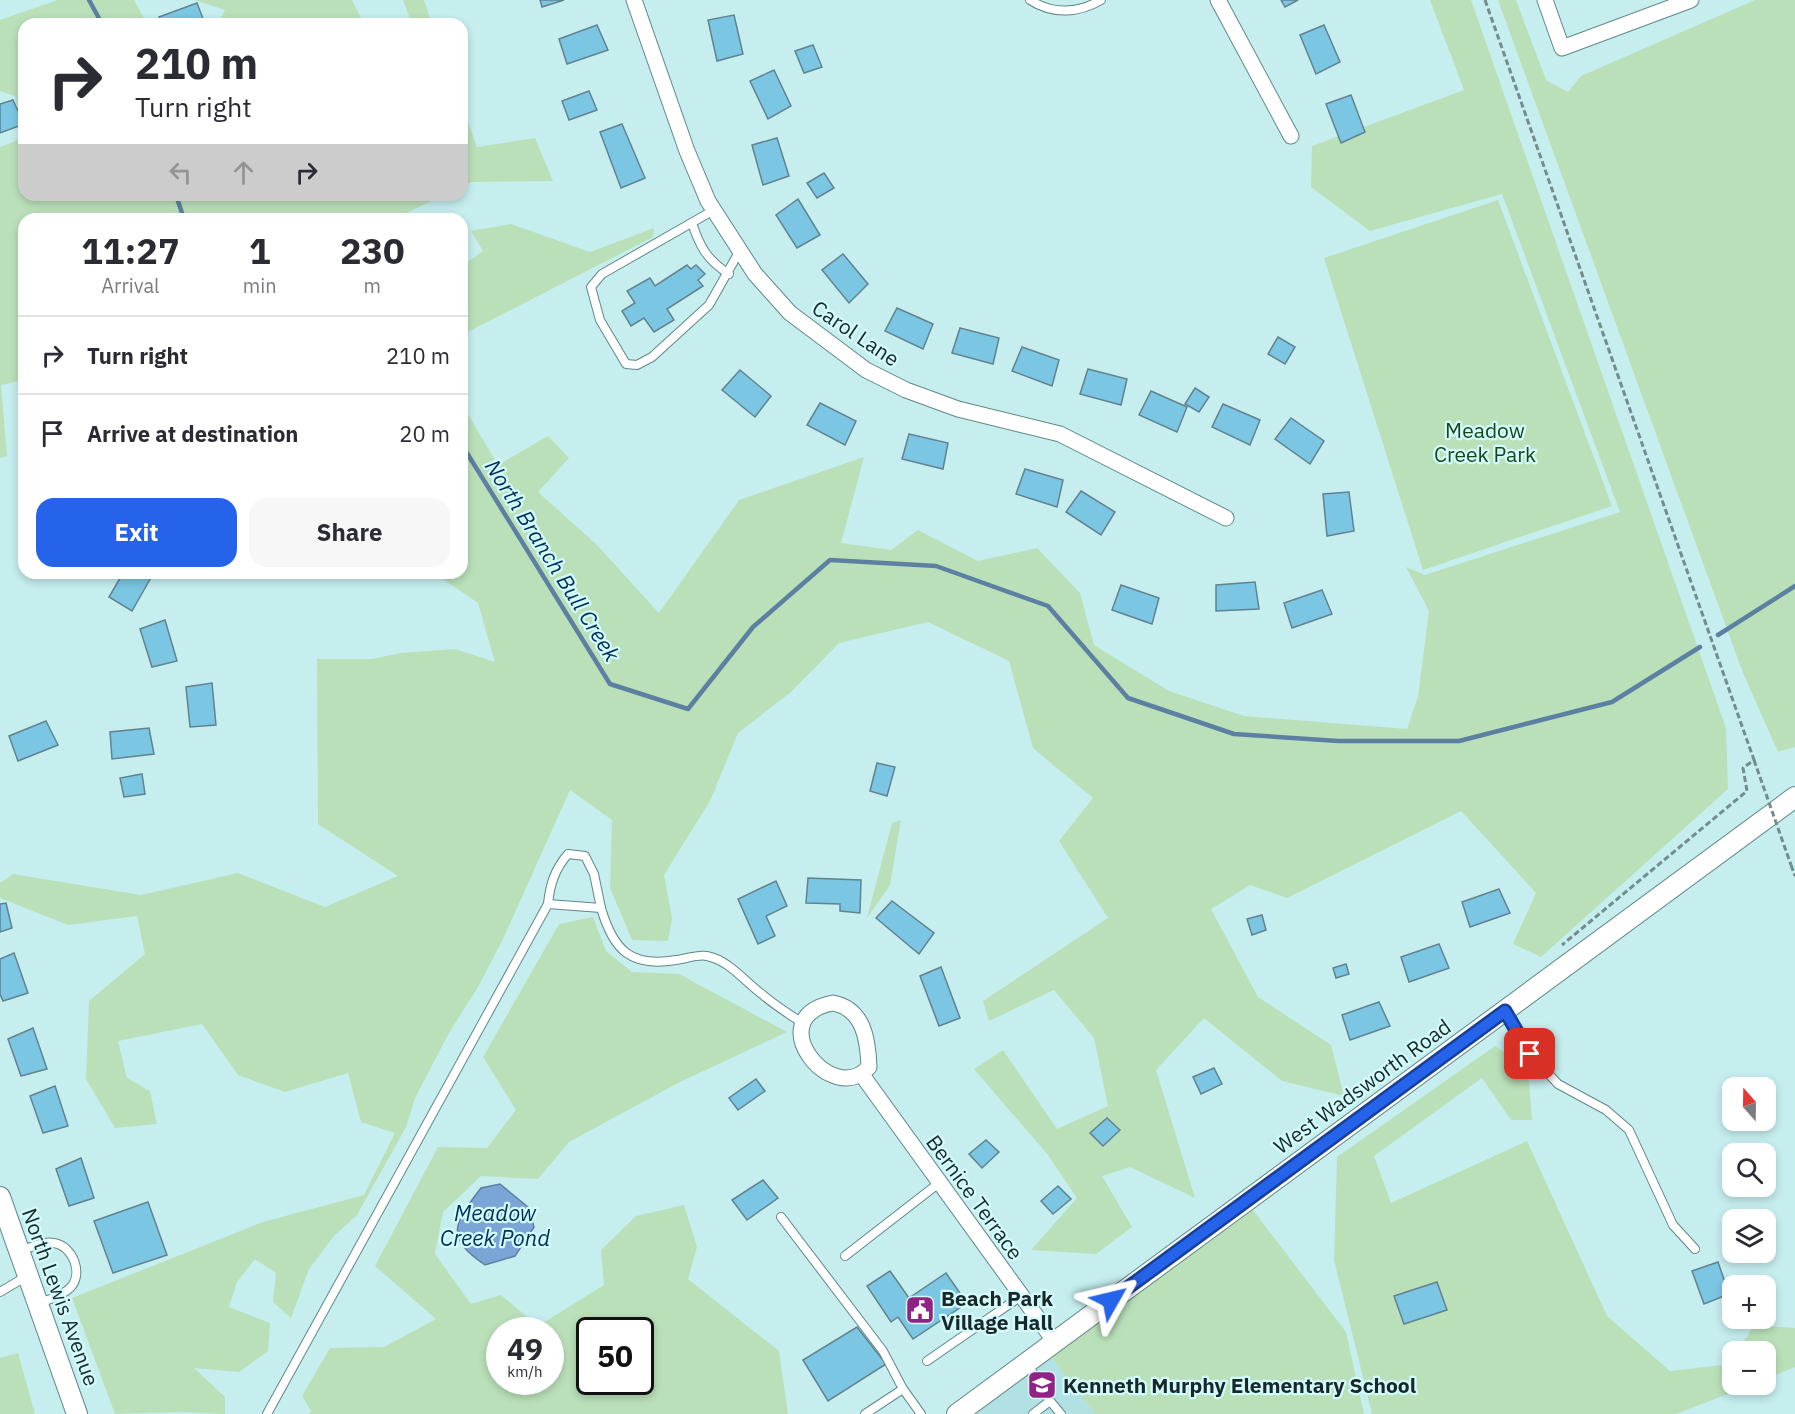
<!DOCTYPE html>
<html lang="en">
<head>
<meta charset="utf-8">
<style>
	:root { --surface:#fff; --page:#f7f7f7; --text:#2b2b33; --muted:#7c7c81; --line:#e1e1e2; --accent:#2563eb }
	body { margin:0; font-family:"IBM Plex Sans",sans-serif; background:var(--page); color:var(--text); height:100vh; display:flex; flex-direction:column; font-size:22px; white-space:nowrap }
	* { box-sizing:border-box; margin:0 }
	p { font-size:20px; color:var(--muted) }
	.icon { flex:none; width:33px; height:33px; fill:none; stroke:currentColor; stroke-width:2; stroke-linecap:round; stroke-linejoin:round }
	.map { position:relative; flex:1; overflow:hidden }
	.panel { position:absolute; left:18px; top:213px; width:450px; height:366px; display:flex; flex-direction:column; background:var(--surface); border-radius:18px; box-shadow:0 3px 9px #0003 }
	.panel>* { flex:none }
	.top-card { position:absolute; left:18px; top:18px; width:450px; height:183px; border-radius:18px; box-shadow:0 3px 9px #0003; background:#fff; color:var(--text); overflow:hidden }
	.needle { width:39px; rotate:340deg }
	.tools { position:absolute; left:1722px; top:1077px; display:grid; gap:12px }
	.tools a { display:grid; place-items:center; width:54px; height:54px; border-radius:12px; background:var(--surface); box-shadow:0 3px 9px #0003; font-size:30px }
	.speed { position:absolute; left:486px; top:1317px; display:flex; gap:12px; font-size:30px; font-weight:700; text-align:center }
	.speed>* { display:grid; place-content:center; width:78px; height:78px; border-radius:50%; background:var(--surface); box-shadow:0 3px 9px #0003; line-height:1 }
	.speed small { font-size:15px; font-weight:400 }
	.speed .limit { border:3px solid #111; border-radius:9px; background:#fff; color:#111 }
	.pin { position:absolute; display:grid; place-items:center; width:51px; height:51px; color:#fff; margin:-26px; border-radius:12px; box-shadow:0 3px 9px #0006 }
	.me { position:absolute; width:66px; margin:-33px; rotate:53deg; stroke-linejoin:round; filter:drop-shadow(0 0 4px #0008) }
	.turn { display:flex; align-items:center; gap:21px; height:126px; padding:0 18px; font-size:27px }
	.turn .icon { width:78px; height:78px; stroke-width:2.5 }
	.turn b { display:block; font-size:42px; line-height:51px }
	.lanes { display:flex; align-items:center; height:57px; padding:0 18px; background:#0003; justify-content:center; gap:30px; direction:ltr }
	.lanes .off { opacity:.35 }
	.eta { display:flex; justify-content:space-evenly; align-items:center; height:102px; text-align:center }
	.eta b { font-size:36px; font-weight:700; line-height:42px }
	.action { display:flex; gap:12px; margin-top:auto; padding:12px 18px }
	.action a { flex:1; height:69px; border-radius:18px; background:var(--accent); color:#fff; font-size:24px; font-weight:700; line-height:69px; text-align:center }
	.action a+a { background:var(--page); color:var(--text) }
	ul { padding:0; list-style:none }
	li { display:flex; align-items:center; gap:18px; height:78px; padding:0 18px; border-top:2px solid var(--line) }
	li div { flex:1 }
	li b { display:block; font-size:22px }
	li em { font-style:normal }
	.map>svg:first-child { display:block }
	.built { fill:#b1e1e3 }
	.green { fill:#bae0b9; fill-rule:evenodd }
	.water { fill:#7aa5d6; stroke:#5d80a2; stroke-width:1.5 }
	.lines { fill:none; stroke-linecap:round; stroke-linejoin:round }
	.stream { stroke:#5d80a2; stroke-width:4.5 }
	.building { fill:#7bc6e3; stroke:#62828f; stroke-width:1.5 }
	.lane-casing { stroke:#618788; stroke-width:10 }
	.street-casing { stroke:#618788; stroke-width:17 }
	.secondary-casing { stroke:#618788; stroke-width:22 }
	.path { stroke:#718d8d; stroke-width:3; stroke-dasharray:6 3; stroke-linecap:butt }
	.lane { stroke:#fff; stroke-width:8 }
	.street { stroke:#fff; stroke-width:15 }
	.secondary { stroke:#fff; stroke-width:20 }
	.path-bridge { stroke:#718d8d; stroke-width:3; stroke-dasharray:6 3; stroke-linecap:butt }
	.route-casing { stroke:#184099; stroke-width:15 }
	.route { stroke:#2563eb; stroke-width:10 }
	.labels { text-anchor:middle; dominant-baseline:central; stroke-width:4.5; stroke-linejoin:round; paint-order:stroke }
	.street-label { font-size:21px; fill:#182828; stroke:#d3fbfc }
	.park-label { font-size:21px; fill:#144719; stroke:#d3fbfc }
	.poi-label { font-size:21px; font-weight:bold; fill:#182828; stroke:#d3fbfc; text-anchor:start }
	.water-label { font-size:22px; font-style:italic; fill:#002e5b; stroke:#d3fbfc }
</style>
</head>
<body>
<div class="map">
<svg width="1795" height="1414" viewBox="0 0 1795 1414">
	<rect width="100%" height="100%" fill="#c6eeef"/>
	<polygon class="built" points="1051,1357 1095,1414 973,1414"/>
	<g class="green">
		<polygon points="58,0 134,0 147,24 24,24 24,136 15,96 0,91 0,20"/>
		<polygon points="195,0 352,0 364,24 219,24 225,10"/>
		<polygon points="403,0 424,0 432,24 412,24"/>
		<polygon points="1430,0 1471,0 1726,728 1728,789 1541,957 1513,944 1536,893 1461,811 1287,898 1250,885 1211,909 1258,997 1331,1045 1344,1096 1282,1081 1204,1018 1156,1070 1195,1198 1130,1167 1102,1176 1132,1227 1096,1254 1031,1250 1077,1198 1048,1155 974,1069 1003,1050 1057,1129 1108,1106 1094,1038 1054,990 989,1021 983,1001 1108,918 1059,841 1093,798 1033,748 1009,661 928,622 839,643 791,692 738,733 710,801 664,875 672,918 668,941 632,940 610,888 612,820 570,790 503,939 478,987 449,1033 415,1098 406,1127 357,1215 334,1236 309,1269 291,1318 273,1302 276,1273 255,1259 237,1282 229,1307 270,1323 268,1351 239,1372 194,1368 225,1397 225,1414 181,1412 115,1414 72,1298 263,1222 364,1195 395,1133 361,1122 348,1073 285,1092 238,1075 202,1024 118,1041 127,1078 150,1091 157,1124 115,1128 86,1079 89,1001 145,954 137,916 68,925 0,898 0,883 13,874 141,895 238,873 325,907 398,876 318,824 317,659 372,659 401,653 455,649 495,662 478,603 434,573 462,573 462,404 498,465 548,436 569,458 538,492 596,544 659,613 739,500 864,457 841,543 891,550 918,530 978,561 1037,548 1080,593 1094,645 1169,691 1244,716 1407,729 1418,696 1429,611 1406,567 1425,575 1620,512 1502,194 1370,231 1311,187 1312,146 1464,90"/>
		<polygon points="1498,0 1516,0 1546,80 1568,92 1581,76 1755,0 1795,0 1795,747 1778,752 1743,673"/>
		<polygon points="462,105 477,147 535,138 553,181 472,182 462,186"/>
		<polygon points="24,138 24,195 444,195 394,219 24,219 24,380 1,385 7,456 0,458 0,147"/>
		<polygon points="1498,200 1612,506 1423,570 1324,258"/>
		<polygon points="511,224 590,252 654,228 653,237 462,335 462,266 483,251 471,231"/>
		<polygon points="901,820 890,885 867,918 892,823"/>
		<path d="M593 917 606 951 632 972 679 974 787 1032 680 1082 569 1142 538 1179 481 1176 443 1212 435 1254 471 1304 501 1295 538 1326 604 1285 601 1250 636 1216 684 1205 697 1247 688 1279 779 1351 788 1414H309L311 1411 302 1396 330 1348 384 1347 436 1319 375 1266 438 1147 487 1148 516 1110 483 1057 559 924ZM500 1330H550V1382H500ZM640 1330V1382H590V1330Z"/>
		<polygon points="1495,1046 1528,1068 1532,1120 1511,1120 1482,1078 1374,1156 1391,1203 1527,1141 1607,1316 1670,1371 1731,1364 1732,1361 1732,1384 1751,1385 1676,1414 1372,1414 1334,1260 1337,1157"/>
		<polygon points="1253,1210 1346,1332 1364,1414 1095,1414 1051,1357"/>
		<polygon points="1754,1325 1795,1328 1795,1367 1766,1379 1766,1352 1738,1351"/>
		<polygon points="18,1353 35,1414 0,1414 0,1358"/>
	</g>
	<path class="water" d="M500 1184 529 1208 534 1227 515 1256 485 1265C444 1237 454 1223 481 1188Z"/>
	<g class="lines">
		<g class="stream">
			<polyline points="89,0 102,24"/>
			<polyline points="176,195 184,219"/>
			<polyline points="462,445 610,684 688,709 753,627 830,560 936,566 1048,606 1128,698 1234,734 1338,741 1459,741 1612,702 1700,647"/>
			<polyline points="1718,635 1795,586"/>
		</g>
	</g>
	<g class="building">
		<polygon points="540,0 564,0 542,7"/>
		<polygon points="1281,0 1298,0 1285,7"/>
		<polygon points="197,3 205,24 161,24 159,17"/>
		<polygon points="734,15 743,54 717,61 708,20"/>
		<polygon points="597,25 608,50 567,64 559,39"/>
		<polygon points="1324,25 1340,62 1316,74 1300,35"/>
		<polygon points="813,45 822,67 804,73 795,51"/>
		<polygon points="774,70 791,106 768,119 750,81"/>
		<polygon points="589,91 597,110 569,120 562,101"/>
		<polygon points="1351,95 1365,132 1341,143 1326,104"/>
		<polygon points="13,100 24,124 0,133 0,104"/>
		<polygon points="622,124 645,178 621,188 600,132"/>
		<polygon points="777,138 789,176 763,185 752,145"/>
		<polygon points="824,173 834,188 817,198 807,183"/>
		<polygon points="798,199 820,235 797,248 776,215"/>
		<polygon points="843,254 868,284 849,303 822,270"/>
		<polygon points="687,265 691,269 696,265 705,274 698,280 703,286 667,309 674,320 654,332 644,318 631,326 622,311 635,303 627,291 650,278 655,286"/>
		<polygon points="897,308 933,324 923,349 885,331"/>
		<polygon points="960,328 999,338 993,364 952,353"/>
		<polygon points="1278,337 1295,347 1285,364 1268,354"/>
		<polygon points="1022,347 1059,360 1052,386 1012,371"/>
		<polygon points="1088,369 1127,379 1121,405 1080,394"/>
		<polygon points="740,370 771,396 755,417 722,390"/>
		<polygon points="1195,388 1209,397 1199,412 1185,404"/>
		<polygon points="1151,391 1187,407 1177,432 1139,415"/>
		<polygon points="820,403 856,421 845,445 807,425"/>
		<polygon points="1223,404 1260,420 1250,445 1212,427"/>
		<polygon points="1291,418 1324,441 1310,464 1275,439"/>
		<polygon points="909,434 948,443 943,469 902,459"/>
		<polygon points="1025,469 1063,480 1057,507 1016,494"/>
		<polygon points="1081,491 1115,512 1101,535 1066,512"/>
		<polygon points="1349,492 1354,531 1327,536 1323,494"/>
		<polygon points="123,573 153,574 132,611 109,597"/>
		<polygon points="1255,582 1259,609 1216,611 1216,585"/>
		<polygon points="1121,585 1159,598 1152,624 1112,610"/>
		<polygon points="1322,590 1332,614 1292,628 1284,603"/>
		<polygon points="165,620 177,661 152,667 140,629"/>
		<polygon points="212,683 216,725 190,727 186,687"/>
		<polygon points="46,721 58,745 18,761 9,736"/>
		<polygon points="149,728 154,754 112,759 110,732"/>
		<polygon points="877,763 895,767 887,796 870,791"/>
		<polygon points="142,774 145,794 124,797 120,778"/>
		<polygon points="808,878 861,880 860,913 840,911 840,904 806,903"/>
		<polygon points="776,881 787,906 766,916 775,936 758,944 738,899"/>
		<polygon points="1499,889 1510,913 1470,927 1462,902"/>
		<polygon points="892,901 934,933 919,954 876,918"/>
		<polygon points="6,903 12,928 0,932 0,904"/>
		<polygon points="1262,915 1266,930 1252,935 1247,919"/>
		<polygon points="1439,944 1449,968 1409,982 1401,957"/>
		<polygon points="14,953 28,993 3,1001 0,994 0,959"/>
		<polygon points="1346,964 1349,974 1336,978 1333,968"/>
		<polygon points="941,967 960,1018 939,1026 920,976"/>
		<polygon points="1379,1002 1390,1026 1350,1040 1342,1015"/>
		<polygon points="33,1028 47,1069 21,1076 8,1039"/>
		<polygon points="1214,1068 1222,1084 1201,1094 1193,1077"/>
		<polygon points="756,1079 765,1091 738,1110 729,1098"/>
		<polygon points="55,1086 68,1126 43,1133 30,1096"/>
		<polygon points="1107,1118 1120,1130 1103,1146 1090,1133"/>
		<polygon points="986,1140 999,1152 982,1168 969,1154"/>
		<polygon points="81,1158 94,1198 69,1206 56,1169"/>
		<polygon points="763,1180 778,1198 747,1220 732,1200"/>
		<polygon points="1058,1186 1071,1199 1053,1214 1041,1201"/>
		<polygon points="148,1202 167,1255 113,1273 94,1221"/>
		<polygon points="1718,1262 1729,1294 1704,1304 1692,1271"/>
		<polygon points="890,1271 909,1298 946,1273 967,1303 913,1339 898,1317 891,1322 867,1286"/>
		<polygon points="1437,1282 1447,1310 1404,1324 1394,1296"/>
		<polygon points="857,1327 886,1364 828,1401 803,1360"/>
	</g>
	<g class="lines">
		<g class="lane-casing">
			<g id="lane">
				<path d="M1030 0C1053 15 1079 13 1101 0"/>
				<polyline points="714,210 602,274 591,287 600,320 626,364 637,365 652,357 709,305 739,252"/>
				<path d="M692 223C700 247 707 260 729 274"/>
				<path d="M548 904C550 884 555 869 568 854L585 856 594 874 601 908"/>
				<polyline points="1506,1013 1530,1054 1558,1084 1606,1110 1629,1130 1673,1225 1695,1249"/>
				<polyline points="781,1217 883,1351 903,1389 921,1414"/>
				<path d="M21 1251C31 1247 43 1241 54 1243 73 1246 84 1274 70 1288 62 1296 50 1299 40 1303"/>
				<polyline points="845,1256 939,1183"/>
				<polyline points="0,1292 27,1276"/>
				<polyline points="927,1361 1021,1296"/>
				<polyline points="1027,1363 1050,1401 1061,1414"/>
				<path d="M267 1414 548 904 601 908C613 949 630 968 676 960 685 959 698 954 707 956 729 960 746 983 763 995 776 1006 790 1015 804 1024"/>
				<polyline points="865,1414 903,1389"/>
				<polyline points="1033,1414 1050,1401"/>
			</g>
		</g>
		<g class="street-casing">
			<g id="street">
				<polyline points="634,0 687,151 708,201 755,274 790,313 866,370 906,390 958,409 1060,434 1226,518"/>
				<polyline points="1218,0 1291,136"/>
				<polyline points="1545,0 1562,48 1691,0"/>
				<path d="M833 1003C864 1009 868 1040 869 1067 832 1109 759 1017 833 1003Z"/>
				<polyline points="862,1075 1055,1342"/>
			</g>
		</g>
		<g class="secondary-casing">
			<g id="secondary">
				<polyline points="0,1197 77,1414"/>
				<polyline points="957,1414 1795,797"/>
			</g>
		</g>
		<g class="path">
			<polyline points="1485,0 1754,760 1743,768 1747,791 1562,945"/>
			<polyline points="1791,865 1795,876"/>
		</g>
		<use href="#lane" class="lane"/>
		<use href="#street" class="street"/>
		<use href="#secondary" class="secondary"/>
		<polyline class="path-bridge" points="1754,760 1791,865"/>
	</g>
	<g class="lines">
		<g class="route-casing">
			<polyline id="route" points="1111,1300 1505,1011 1530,1054"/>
		</g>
		<use href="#route" class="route"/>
	</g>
	<defs>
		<g id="civic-square" transform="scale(1.5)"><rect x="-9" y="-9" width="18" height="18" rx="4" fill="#912385" stroke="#d3fbfc"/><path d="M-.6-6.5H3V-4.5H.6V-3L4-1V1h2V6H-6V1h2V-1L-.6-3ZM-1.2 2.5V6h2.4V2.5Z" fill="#fff"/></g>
		<g id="school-square" transform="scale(1.5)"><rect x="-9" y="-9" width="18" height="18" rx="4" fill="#912385" stroke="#d3fbfc"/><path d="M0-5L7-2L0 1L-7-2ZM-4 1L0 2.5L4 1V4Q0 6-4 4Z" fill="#fff"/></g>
	</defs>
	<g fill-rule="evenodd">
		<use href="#civic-square" x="920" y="1310"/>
		<use href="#school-square" x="1042" y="1385"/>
	</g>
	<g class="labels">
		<g class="street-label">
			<text transform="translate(856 333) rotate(34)">Carol Lane</text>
			<text transform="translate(1362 1086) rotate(-36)">West Wadsworth Road</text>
			<text transform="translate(975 1197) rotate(54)">Bernice Terrace</text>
			<text transform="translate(61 1297) rotate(70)">North Lewis Avenue</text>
		</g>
		<g class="park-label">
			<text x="1485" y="430">Meadow<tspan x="1485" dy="24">Creek Park</tspan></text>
		</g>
		<g class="poi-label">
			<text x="941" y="1298">Beach Park<tspan x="941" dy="24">Village Hall</tspan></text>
			<text x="1063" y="1385">Kenneth Murphy Elementary School</text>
		</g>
		<g class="water-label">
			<text transform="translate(553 560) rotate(58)">North Branch Bull Creek</text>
			<text x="495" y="1212">Meadow<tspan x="495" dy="25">Creek Pond</tspan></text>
		</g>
	</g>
</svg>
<div class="tools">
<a><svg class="needle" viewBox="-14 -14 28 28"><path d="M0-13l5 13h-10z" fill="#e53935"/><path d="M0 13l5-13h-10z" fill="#7c7c81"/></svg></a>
<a><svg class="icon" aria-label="search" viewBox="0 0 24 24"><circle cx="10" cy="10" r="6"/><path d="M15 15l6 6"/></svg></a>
<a><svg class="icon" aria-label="layers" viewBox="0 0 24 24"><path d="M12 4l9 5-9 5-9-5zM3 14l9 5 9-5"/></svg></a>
<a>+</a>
<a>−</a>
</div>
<div class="speed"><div>49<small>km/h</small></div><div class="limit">50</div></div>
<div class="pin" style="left:1530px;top:1054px;background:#d93025"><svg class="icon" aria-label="arrive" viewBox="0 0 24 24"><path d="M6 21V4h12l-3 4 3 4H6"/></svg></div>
<svg class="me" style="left:1111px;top:1300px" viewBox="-20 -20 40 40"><path d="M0-17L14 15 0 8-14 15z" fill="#2563eb" stroke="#fff" stroke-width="4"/></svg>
<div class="top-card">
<div class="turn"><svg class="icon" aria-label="right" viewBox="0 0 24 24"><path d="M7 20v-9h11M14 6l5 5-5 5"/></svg><div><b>210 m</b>Turn right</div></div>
<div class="lanes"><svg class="icon off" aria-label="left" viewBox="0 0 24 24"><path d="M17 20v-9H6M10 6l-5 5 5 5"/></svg><svg class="icon off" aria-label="ahead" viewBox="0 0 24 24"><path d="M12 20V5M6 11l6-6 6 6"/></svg><svg class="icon" aria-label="right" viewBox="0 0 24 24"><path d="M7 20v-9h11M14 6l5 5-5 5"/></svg></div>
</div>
<section class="panel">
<div class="eta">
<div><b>11:27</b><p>Arrival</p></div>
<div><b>1</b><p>min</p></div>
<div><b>230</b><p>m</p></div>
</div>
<ul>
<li><svg class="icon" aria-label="right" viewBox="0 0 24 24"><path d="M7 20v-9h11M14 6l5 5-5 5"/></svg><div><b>Turn right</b></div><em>210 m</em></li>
<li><svg class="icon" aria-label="arrive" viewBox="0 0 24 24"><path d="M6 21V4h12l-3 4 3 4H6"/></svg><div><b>Arrive at destination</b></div><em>20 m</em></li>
</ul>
<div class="action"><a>Exit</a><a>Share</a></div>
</section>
</div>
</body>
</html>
